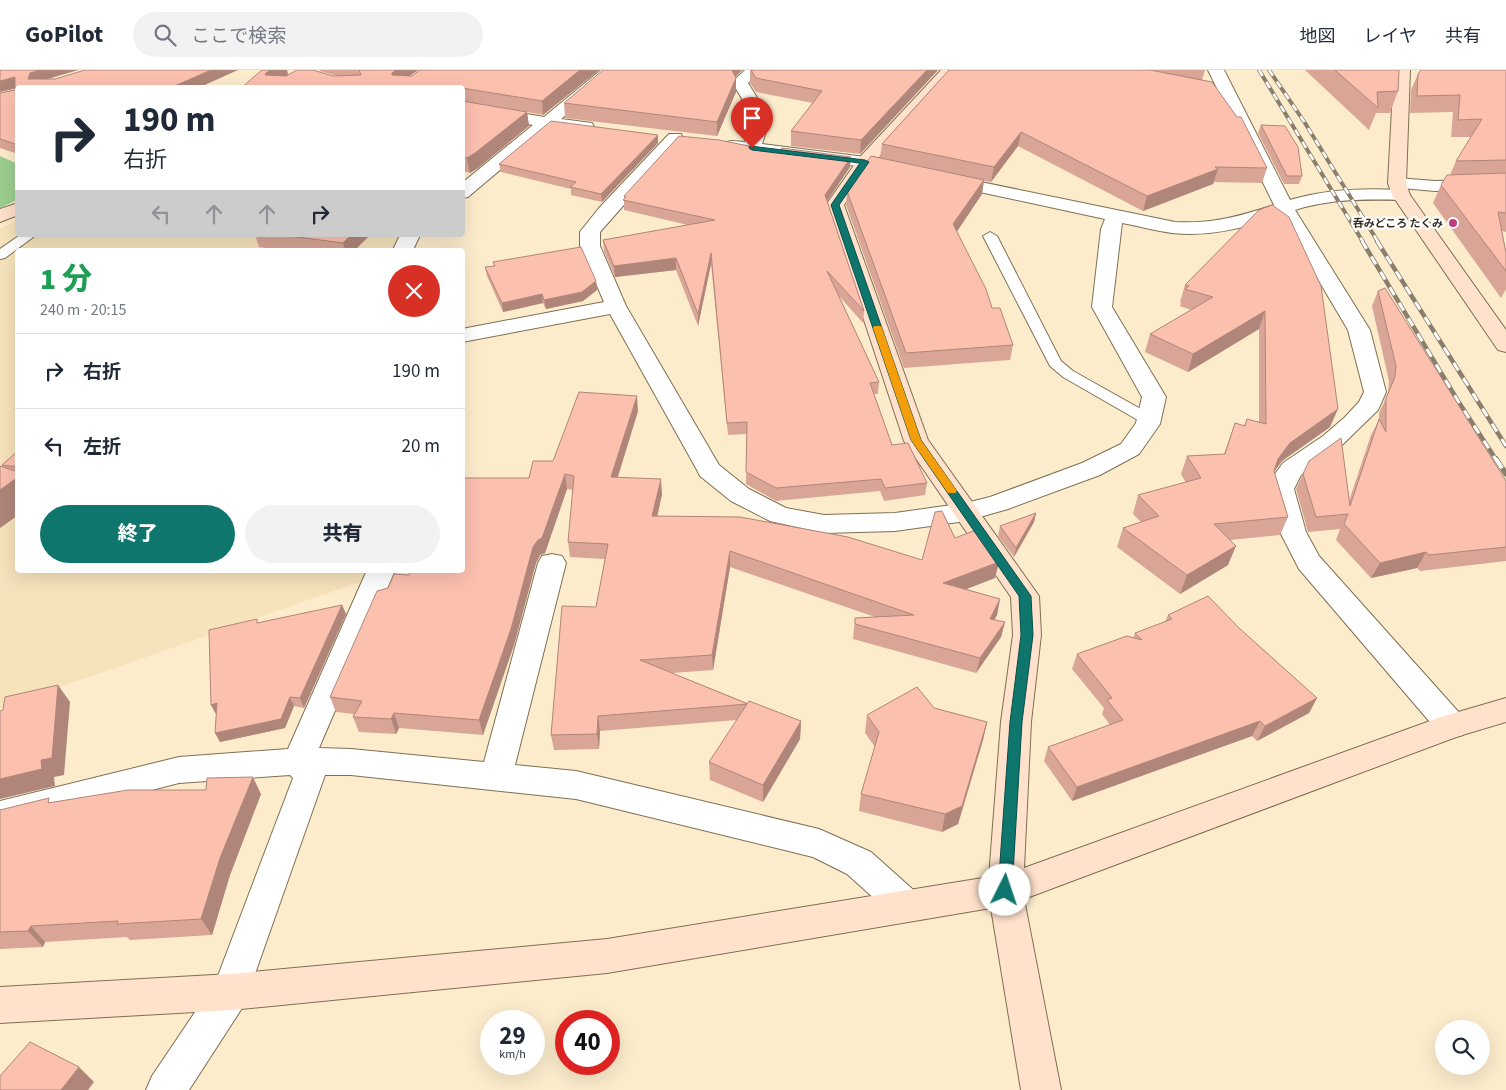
<!DOCTYPE html>
<html lang="ja">
<head>
<meta charset="utf-8">
<style>
	:root { --surface:#fff; --page:#f2f2f3; --text:#1f2937; --muted:#747a83; --line:#e0e1e3; --accent:#0f766e }
	body { margin:0; font-family:"Source Sans 3","Noto Sans JP",sans-serif; background:var(--page); color:var(--text); height:100vh; display:flex; flex-direction:column; font-size:19px; white-space:nowrap }
	* { box-sizing:border-box; margin:0 }
	p { font-size:16px; color:var(--muted) }
	.icon { flex:none; width:28px; height:28px; fill:none; stroke:currentColor; stroke-width:2; stroke-linecap:round; stroke-linejoin:round }
	.map { position:relative; flex:1; overflow:hidden }
	.panel { position:absolute; left:15px; top:178px; width:450px; height:325px; display:flex; flex-direction:column; background:var(--surface); border-radius:5px; box-shadow:0 5px 20px #0002 }
	.panel>* { flex:none }
	.banner { position:absolute; left:15px; top:15px; width:450px; height:152px; border-radius:5px; box-shadow:0 5px 20px #0002; background:#fff; color:var(--text); overflow:hidden }
	.tools { position:absolute; left:1435px; top:950px; display:grid; gap:10px }
	.tools a { display:grid; place-items:center; width:55px; height:55px; border-radius:50%; background:var(--surface); box-shadow:0 5px 20px #0002; font-size:25px }
	.speed { position:absolute; left:480px; top:940px; display:flex; gap:10px; font-size:25px; font-weight:700; text-align:center }
	.speed>* { display:grid; place-content:center; width:65px; height:65px; border-radius:50%; background:var(--surface); box-shadow:0 5px 20px #0002; line-height:1 }
	.speed small { font-size:12px; font-weight:400 }
	.speed .limit { border:8px solid #d22; background:#fff; color:#111 }
	.pin { position:absolute; display:grid; place-items:center; width:42px; height:42px; color:#fff; margin:-51px -21px; border-radius:50% 50% 50% 0; rotate:-45deg; box-shadow:0 0 5px #0007 }
	.pin .icon { rotate:45deg }
	.me { position:absolute; width:55px; margin:-28px; rotate:4deg; stroke-linejoin:round; filter:drop-shadow(0 0 4px #0008) }
	.turn { display:flex; align-items:center; gap:18px; height:105px; padding:0 25px; font-size:22px }
	.turn .icon { width:65px; height:65px; stroke-width:2.5 }
	.turn b { display:block; font-size:35px; line-height:42px }
	.lanes { display:flex; align-items:center; height:48px; padding:0 25px; background:#0003; justify-content:center; gap:25px; direction:ltr }
	.lanes .off { opacity:.35 }
	.round { display:grid; place-items:center; flex:none; width:52px; height:52px; border-radius:26px; background:var(--page) }
	.head { display:flex; align-items:center; justify-content:space-between; height:85px; padding:0 25px }
	h1 { font-size:30px; font-weight:800; line-height:38px; color:#1e9e55 }
	.button { display:flex; gap:10px; margin-top:auto; padding:10px 25px }
	.button a { flex:1; height:58px; border-radius:30px; background:var(--accent); color:#fff; font-size:20px; font-weight:800; line-height:58px; text-align:center }
	.button a+a { background:var(--page); color:var(--text) }
	ul { padding:0; list-style:none }
	li { display:flex; align-items:center; gap:15px; height:75px; padding:0 25px; border-top:1px solid var(--line) }
	li div { flex:1 }
	li b { display:block; font-size:19px }
	li em { font-style:normal }
	header { display:flex; align-items:center; gap:30px; box-sizing:border-box; height:70px; padding:0 25px; background:var(--surface); border-bottom:1px solid var(--line) }
	header strong { font-size:24px }
	nav { display:flex; gap:28px; margin-inline-start:auto; font-size:18px }
	.search { width:350px; height:45px; background:var(--page); display:flex; align-items:center; gap:12px; box-sizing:border-box; padding:0 18px; border-radius:28px; color:var(--muted); font-size:19px }
	.map>svg:first-child { display:block }
	.built { fill:#f6e2bb }
	.green { fill:#9cce90 }
	.lines { fill:none; stroke-linecap:round; stroke-linejoin:round }
	.lane-casing { stroke:#7e7053; stroke-width:2 }
	.street-casing { stroke:#7e7053; stroke-width:2 }
	.secondary-casing { stroke:#7e7053; stroke-width:2 }
	.lane { fill:#fff; fill-rule:evenodd }
	.street { fill:#fff; fill-rule:evenodd }
	.secondary { fill:#ffe1cc; fill-rule:evenodd }
	.rail-far2-casing { stroke:#8a7f6a; stroke-width:4 }
	.rail-far1-casing { stroke:#8a7f6a; stroke-width:4.5 }
	.rail-casing { stroke:#8a7f6a; stroke-width:5.5 }
	.rail-far2 { stroke:#fff; stroke-width:2.5; stroke-dasharray:7; stroke-linecap:butt }
	.rail-far1 { stroke:#fff; stroke-width:3; stroke-dasharray:9; stroke-linecap:butt }
	.rail { stroke:#fff; stroke-width:4; stroke-dasharray:11; stroke-linecap:butt }
	.wall { fill:#d9a596 }
	.shaded-wall { fill:#b0867a }
	.building { fill:#fcc0af; stroke:#b0867a }
	.route { fill:#0f766e; stroke:#0a4d48 }
	.slow { fill:#f59e0b }
	.poi-dot { fill:#c03b7f; stroke:#fff; stroke-width:2 }
	.labels { text-anchor:middle; dominant-baseline:central; stroke-width:4.5; stroke-linejoin:round; paint-order:stroke }
	.far-poi-label { font-size:11px; font-weight:bold; fill:#363023; stroke:#fff; text-anchor:end }
</style>
</head>
<body>
<header>
<strong>GoPilot</strong>
<div class="search"><svg class="icon" aria-label="search" viewBox="0 0 24 24"><circle cx="10" cy="10" r="6"/><path d="M15 15l6 6"/></svg>ここで検索</div>
<nav><a>地図</a><a>レイヤ</a><a>共有</a></nav>
</header>
<div class="map">
<svg width="1506" height="1020" viewBox="0 0 1506 1020">
	<rect width="100%" height="100%" fill="#fceccc"/>
	<polygon class="built" points="17,150 18,165 410,165 403,180 18,180 18,500 366,500 360,512 0,638 0,159"/>
	<polygon class="green" points="0,86 18,94 17,130 0,138"/>
	<g class="lines">
		<g class="lane-casing">
			<g id="lane">
				<polygon points="990,162 997,166 1061,291 1073,301 1155,347 1157,350 1155,353 1143,353 1063,307 1050,296 983,166"/>
				<polygon points="20,165 36,165 5,188 0,189 0,179"/>
			</g>
		</g>
		<g class="street-casing">
			<g id="street">
				<polygon points="601,0 618,0 561,49 592,53 594,57 592,61 586,62 551,57 468,127 462,128 462,113 533,55 462,43 462,33 544,47"/>
				<polygon points="745,0 762,0 748,13 770,49 762,74 865,87 899,94 902,98 899,102 893,103 865,97 726,80 723,76 726,72 732,71 745,72 754,49 732,12"/>
				<path d="M1208 0H1224L1290 130C1326 119 1364 118 1401 120L1407 121 1410 125 1407 129 1401 130C1366 129 1329 129 1295 140L1370 260 1386 322 1378 340 1341 376 1301 405 1294 419 1306 462 1319 486 1463 647 1468 656 1463 665 1452 668 1441 665 1299 499 1280 462 1268 419 1272 408 1283 393 1323 366 1344 348 1359 332 1364 322 1348 260 1280 145C1245 158 1210 167 1172 163 1156 161 1139 156 1122 153L1112 237 1166 327 1160 354 1139 384 1100 405 1008 439 966 451 895 461 824 463 770 451 731 431 700 406 697 400 610 244 462 272V259L604 232 580 176V162L599 138 669 64H681L683 68 600 162V176L626 236 719 395 749 419 786 438 824 445 895 443 966 433 990 427 1082 393 1121 374 1136 353 1142 327 1092 237 1101 159 1105 149 947 115 941 114 938 110 941 106 947 105 1175 152C1211 154 1241 146 1274 135Z"/>
				<polygon points="1397,108 1435,111 1506,109 1506,119 1435,121 1391,117 1388,113 1391,109"/>
				<polygon points="400,165 420,165 413,180 393,180"/>
				<polygon points="552,484 562,486 566,493 515,695 576,701 819,759 871,782 919,825 925,836 919,847 907,852 895,847 847,804 813,787 576,729 351,705 325,705 244,935 189,1020 146,1020 152,1006 216,911 293,708 290,705 179,713 0,759 0,731 179,687 288,679 367,500 395,500 319,678 351,679 484,692 538,493 542,486"/>
			</g>
		</g>
		<g class="secondary-casing">
			<g id="secondary">
				<polygon points="941,0 957,0 871,96 844,135 928,370 1039,526 1041,565 1031,652 1024,798 1441,647 1506,628 1506,652 1459,666 1024,829 1061,1020 1021,1020 991,838 607,903 231,940 0,953 0,917 231,904 607,869 989,807 1001,652 1013,565 1011,527 904,371 826,135 859,88"/>
				<polygon points="1394,0 1410,0 1406,113 1410,125 1506,260 1506,282 1498,280 1392,125 1388,113"/>
				<polygon points="18,133 18,145 0,152 0,139"/>
			</g>
		</g>
		<use href="#lane" class="lane"/>
		<use href="#street" class="street"/>
		<use href="#secondary" class="secondary"/>
		<g class="rail-far2-casing">
			<g id="rail-far2">
				<polyline points="1259,0 1363,172"/>
				<polyline points="1269,0 1305,53 1378,172"/>
			</g>
		</g>
		<g class="rail-far1-casing">
			<g id="rail-far1">
				<polyline points="1362,171 1458,331 1497,391"/>
				<polyline points="1377,171 1506,376"/>
			</g>
		</g>
		<g class="rail-casing">
			<polyline id="rail" points="1496,389 1506,404"/>
		</g>
		<use href="#rail-far2" class="rail-far2"/>
		<use href="#rail-far1" class="rail-far1"/>
		<use href="#rail" class="rail"/>
	</g>
	<g class="wall">
		<polygon points="0,0 78,0 47,9 55,9 238,0 18,18 18,84 0,78 0,23 15,20"/>
		<polygon points="287,0 288,5 333,6 337,6 320,1 320,0 418,0 410,6 412,6 420,0 599,0 543,45 527,42 529,56 478,98 470,103 464,101 462,103 462,18 241,18"/>
		<polygon points="603,0 742,0 735,7 736,22 717,66 565,48 564,33"/>
		<polygon points="750,0 938,0 860,84 791,76 791,61 813,33 756,22 750,13"/>
		<polygon points="949,0 1205,0 1202,10 1267,98 1262,113 1214,112 1213,114 1143,141 1018,76 991,112 925,98 984,110 982,124 957,161 992,238 1013,275 1010,290 904,298 846,135 847,121 880,88 882,74"/>
		<polygon points="1305,0 1399,0 1398,21 1390,43 1376,43 1369,60"/>
		<polygon points="1506,0 1506,162 1502,161 1506,183 1506,219 1501,228 1433,133 1441,115 1450,105 1456,91 1471,67 1451,67 1453,42 1410,43 1411,20 1418,4"/>
		<polygon points="1261,55 1302,106 1299,114 1284,114 1258,63"/>
		<polygon points="658,73 602,132 571,125 571,119 501,102 499,94"/>
		<polygon points="850,97 827,131 864,241 863,253 839,226 879,312 878,324 874,324 892,375 927,413 925,425 884,431 880,421 776,431 746,414 747,364 728,365 711,194 698,256 676,200 615,207 604,181 603,170 688,155 624,140 624,126"/>
		<polygon points="1259,140 1330,357 1282,391 1274,402 1288,447 1280,465 1230,470 1228,495 1180,524 1117,477 1123,458 1141,452 1133,444 1138,425 1186,413 1181,404 1187,386 1224,384 1235,353 1244,356 1247,349 1259,352 1259,259 1188,302 1145,282 1150,264 1191,240 1180,236 1181,233 1180,232 1185,215"/>
		<polygon points="255,165 370,165 355,180 282,180 259,177"/>
		<polygon points="493,192 596,211 597,220 583,231 546,239 543,233 503,242 487,206 485,197 494,196"/>
		<polygon points="1378,221 1506,411 1506,491 1420,501 1417,498 1371,508 1336,470 1340,459 1308,462 1296,419 1303,404 1349,431 1371,365 1379,350 1379,343 1388,323 1389,311 1372,236"/>
		<polygon points="638,341 618,407 662,424 657,446 922,490 955,468 999,492 995,508 965,519 1000,529 997,545 994,550 1005,552 1001,567 976,603 853,569 855,548 875,547 730,497 713,600 672,603 747,633 801,651 800,669 763,732 710,710 709,692 737,650 600,661 599,679 554,680 551,665 596,537 605,489 570,487 568,472 573,420 567,419 545,483 540,485 536,493 514,575 483,665 399,658 396,664 359,662 353,647 354,644 336,642 330,627 388,518 409,505 529,408 553,391"/>
		<polygon points="18,381 18,445 0,458 0,396 4,398 2,395"/>
		<polygon points="1036,443 1034,452 1014,487 998,466 1000,456"/>
		<polygon points="342,535 346,544 304,638 294,636 285,658 220,672 216,644 211,635 259,553"/>
		<polygon points="1168,545 1239,558 1317,628 1309,643 1257,671 1252,666 1072,731 1044,691 1048,677 1110,655 1102,644 1104,638 1072,599 1077,584 1133,568 1135,563 1165,552"/>
		<polygon points="934,638 987,652 983,670 958,754 942,762 859,741 861,724 875,677 865,663 867,645"/>
		<polygon points="261,724 230,805 212,865 130,870 127,867 45,872 43,877 0,879 0,740 52,732"/>
	</g>
	<g class="shaded-wall">
		<polygon points="40,0 78,0 34,13 28,9 30,3"/>
		<polygon points="211,0 238,0 198,18 170,18"/>
		<polygon points="270,0 287,0 288,5 270,16 265,5 266,3"/>
		<polygon points="396,0 418,0 395,16 392,5 392,3"/>
		<polygon points="580,0 599,0 543,45 542,31"/>
		<polygon points="731,0 742,0 731,11"/>
		<polygon points="927,0 938,0 860,84 861,70"/>
		<polygon points="15,7 18,18 0,22 0,11"/>
		<polygon points="736,8 736,22 717,66 717,52"/>
		<polygon points="527,42 529,56 478,98 470,103 467,88"/>
		<polygon points="1021,62 1018,76 991,112 994,97"/>
		<polygon points="658,65 658,73 602,132 601,124"/>
		<polygon points="851,87 850,97 824,136 825,125"/>
		<polygon points="462,91 464,101 462,103"/>
		<polygon points="1218,99 1213,114 1143,141 1147,126"/>
		<polygon points="984,110 982,124 952,169 953,154"/>
		<polygon points="351,165 370,165 355,180 345,180 343,173"/>
		<polygon points="711,183 711,194 698,256 698,244"/>
		<polygon points="676,188 676,200 615,207 614,196"/>
		<polygon points="596,211 597,220 583,231 546,239 544,230"/>
		<polygon points="542,224 543,233 503,242 502,233"/>
		<polygon points="1265,241 1259,259 1188,302 1193,284"/>
		<polygon points="637,326 638,341 613,422 611,407"/>
		<polygon points="1338,339 1330,357 1282,391 1270,407 1278,389 1290,373"/>
		<polygon points="565,404 567,419 545,483 540,485 536,493 514,575 483,665 479,650 533,477"/>
		<polygon points="18,407 18,445 0,458 0,420"/>
		<polygon points="661,409 662,424 654,462 652,446"/>
		<polygon points="1036,443 1034,452 1014,487 1016,478"/>
		<polygon points="1236,476 1228,495 1180,524 1187,505"/>
		<polygon points="730,481 730,497 713,600 712,585"/>
		<polygon points="1426,482 1417,498 1371,508 1380,493"/>
		<polygon points="999,492 995,508 941,529 943,513"/>
		<polygon points="1000,529 997,545 986,565 990,549"/>
		<polygon points="342,535 346,544 304,638 300,628"/>
		<polygon points="1005,552 1001,567 976,603 980,588"/>
		<polygon points="58,615 70,632 64,705 54,707 55,716 0,729 0,709 41,690"/>
		<polygon points="290,627 294,636 285,658 220,672 215,663"/>
		<polygon points="1317,628 1309,643 1257,671 1265,656"/>
		<polygon points="217,633 216,644 211,635"/>
		<polygon points="394,643 399,658 396,664 391,649"/>
		<polygon points="598,646 600,661 599,679 597,664"/>
		<polygon points="801,651 800,669 763,732 763,715"/>
		<polygon points="1260,651 1252,666 1072,731 1077,717"/>
		<polygon points="987,652 983,670 958,754 942,762 945,744"/>
		<polygon points="253,707 261,724 230,805 212,865 201,849 220,788"/>
		<polygon points="31,856 45,872 43,877 28,861"/>
		<polygon points="79,997 94,1012 88,1020 61,1020"/>
	</g>
	<g class="building">
		<polygon points="0,0 40,0 30,3 28,9 55,9 85,0 211,0 170,18 18,18 18,75 0,69 0,23 15,20 15,7 0,11"/>
		<polygon points="262,0 270,0 266,3 265,5 286,6 297,0 313,0 333,6 361,5 359,0 396,0 392,3 392,5 412,6 420,0 580,0 542,31 462,18 241,18"/>
		<polygon points="603,0 732,0 736,8 717,52 564,33"/>
		<polygon points="751,0 927,0 861,70 791,61 822,21 756,8"/>
		<polygon points="949,0 1150,0 1212,12 1237,47 1241,47 1267,98 1215,97 1218,99 1147,126 1021,62 994,97 882,74"/>
		<polygon points="1335,0 1399,0 1398,21 1377,22 1378,38"/>
		<polygon points="1421,0 1506,0 1506,90 1456,91 1482,49 1458,50 1460,25 1417,26 1418,4"/>
		<polygon points="462,31 527,42 475,83 467,88 462,87"/>
		<polygon points="551,51 658,65 601,124 570,117 576,112 499,94"/>
		<polygon points="1261,55 1285,56 1298,77 1302,106 1287,106"/>
		<polygon points="679,66 719,70 779,82 782,78 851,87 825,125 864,241 827,201 879,312 870,313 892,375 908,373 927,413 885,418 881,409 776,418 746,402 747,352 727,353 711,183 698,244 676,188 614,196 603,170 715,150 623,130 626,127 624,126"/>
		<polygon points="871,86 984,110 953,154 986,219 992,238 1000,238 1013,275 906,283 847,121"/>
		<polygon points="1506,103 1506,143 1498,142 1506,183 1506,201 1441,115 1447,105"/>
		<polygon points="1272,135 1289,147 1321,216 1338,339 1290,373 1278,389 1274,401 1288,447 1214,454 1236,476 1187,505 1123,458 1159,446 1138,425 1201,408 1187,386 1225,384 1235,353 1245,356 1247,349 1266,354 1265,241 1193,284 1150,264 1213,227 1185,219 1189,216 1185,215 1259,140"/>
		<polygon points="282,165 351,165 343,173"/>
		<polygon points="581,177 596,211 582,222 544,230 542,224 502,233 485,197 495,196 493,192"/>
		<polygon points="1385,218 1506,411 1506,477 1429,485 1426,482 1380,493 1344,454 1348,444 1316,447 1303,404 1309,391 1341,368 1350,436 1379,349 1386,362 1386,328 1395,307 1396,296 1378,221"/>
		<polygon points="579,322 637,326 611,407 661,409 652,446 740,447 848,467 922,490 935,442 942,441 955,468 976,460 999,492 943,513 1000,529 990,549 1005,552 980,588 855,554 855,548 914,545 730,481 712,585 640,590 748,634 598,646 597,664 551,665 562,536 596,537 608,474 568,472 574,406 565,404 542,468 538,470 533,477 511,559 479,650 394,643 391,649 353,647 362,631 330,627 377,521 388,518 394,504 409,505 411,500 462,500 462,408 529,408 533,391 553,391"/>
		<polygon points="18,381 18,397 2,395"/>
		<polygon points="0,396 18,402 18,407 0,420"/>
		<polygon points="1036,443 1016,478 1000,456"/>
		<polygon points="1208,526 1239,558 1317,628 1265,656 1260,651 1077,717 1048,677 1123,650 1107,630 1112,628 1077,584 1127,566 1142,570 1135,563 1172,549 1168,545"/>
		<polygon points="342,535 300,628 290,627 281,649 215,663 217,633 211,635 209,560 257,549 257,553"/>
		<polygon points="58,615 52,688 41,690 42,699 0,709 0,641 3,640 5,627"/>
		<polygon points="917,617 934,638 987,652 962,736 945,744 861,724 879,662 867,645"/>
		<polygon points="749,631 801,651 763,715 709,692"/>
		<polygon points="253,707 220,788 201,849 117,854 118,851 31,856 28,861 0,862 0,740 49,728 48,733 128,720 206,720 207,708"/>
		<polygon points="30,972 79,997 61,1020 0,1020 0,1006"/>
	</g>
	<polygon class="route" points="750,76 865,90 869,92 839,135 921,370 1031,526 1033,565 1022,652 1012,820 1010,824 1005,826 1000,824 998,820 1010,652 1021,565 1019,526 911,370 831,135 860,93 752,80 749,78"/>
	<polygon class="slow" points="874,256 881,256 882,258 921,370 955,418 957,421 955,423 948,423 911,370 873,258"/>
	<circle class="poi-dot" cx="1453" cy="153" r="5"/>
	<g class="labels">
		<g class="far-poi-label">
			<text x="1443" y="153">呑みどころ たくみ</text>
		</g>
	</g>
</svg>
<div class="tools">
<a><svg class="icon" aria-label="search" viewBox="0 0 24 24"><circle cx="10" cy="10" r="6"/><path d="M15 15l6 6"/></svg></a>
</div>
<div class="speed"><div>29<small>km/h</small></div><div class="limit">40</div></div>
<div class="pin" style="left:752px;top:78px;background:#d93025"><svg class="icon" aria-label="arrive" viewBox="0 0 24 24"><path d="M6 21V4h12l-3 4 3 4H6"/></svg></div>
<svg class="me" style="left:1005px;top:820px" viewBox="-20 -20 40 40"><circle r="19" fill="#fff"/><path d="M0-13L10 11 0 6-10 11z" fill="#0f766e"/></svg>
<div class="banner">
<div class="turn"><svg class="icon" aria-label="right" viewBox="0 0 24 24"><path d="M7 20v-9h11M14 6l5 5-5 5"/></svg><div><b>190 m</b>右折</div></div>
<div class="lanes"><svg class="icon off" aria-label="left" viewBox="0 0 24 24"><path d="M17 20v-9H6M10 6l-5 5 5 5"/></svg><svg class="icon off" aria-label="ahead" viewBox="0 0 24 24"><path d="M12 20V5M6 11l6-6 6 6"/></svg><svg class="icon off" aria-label="ahead" viewBox="0 0 24 24"><path d="M12 20V5M6 11l6-6 6 6"/></svg><svg class="icon" aria-label="right" viewBox="0 0 24 24"><path d="M7 20v-9h11M14 6l5 5-5 5"/></svg></div>
</div>
<section class="panel">
<div class="head"><div><h1>1 分</h1><p>240 m · 20:15</p></div><a class="round" style="background:#d93025;color:#fff"><svg class="icon" aria-label="close" viewBox="0 0 24 24"><path d="M6 6l12 12M18 6L6 18"/></svg></a></div>
<ul>
<li><svg class="icon" aria-label="right" viewBox="0 0 24 24"><path d="M7 20v-9h11M14 6l5 5-5 5"/></svg><div><b>右折</b></div><em>190 m</em></li>
<li><svg class="icon" aria-label="left" viewBox="0 0 24 24"><path d="M17 20v-9H6M10 6l-5 5 5 5"/></svg><div><b>左折</b></div><em>20 m</em></li>
</ul>
<div class="button"><a>終了</a><a>共有</a></div>
</section>
</div>
</body>
</html>
